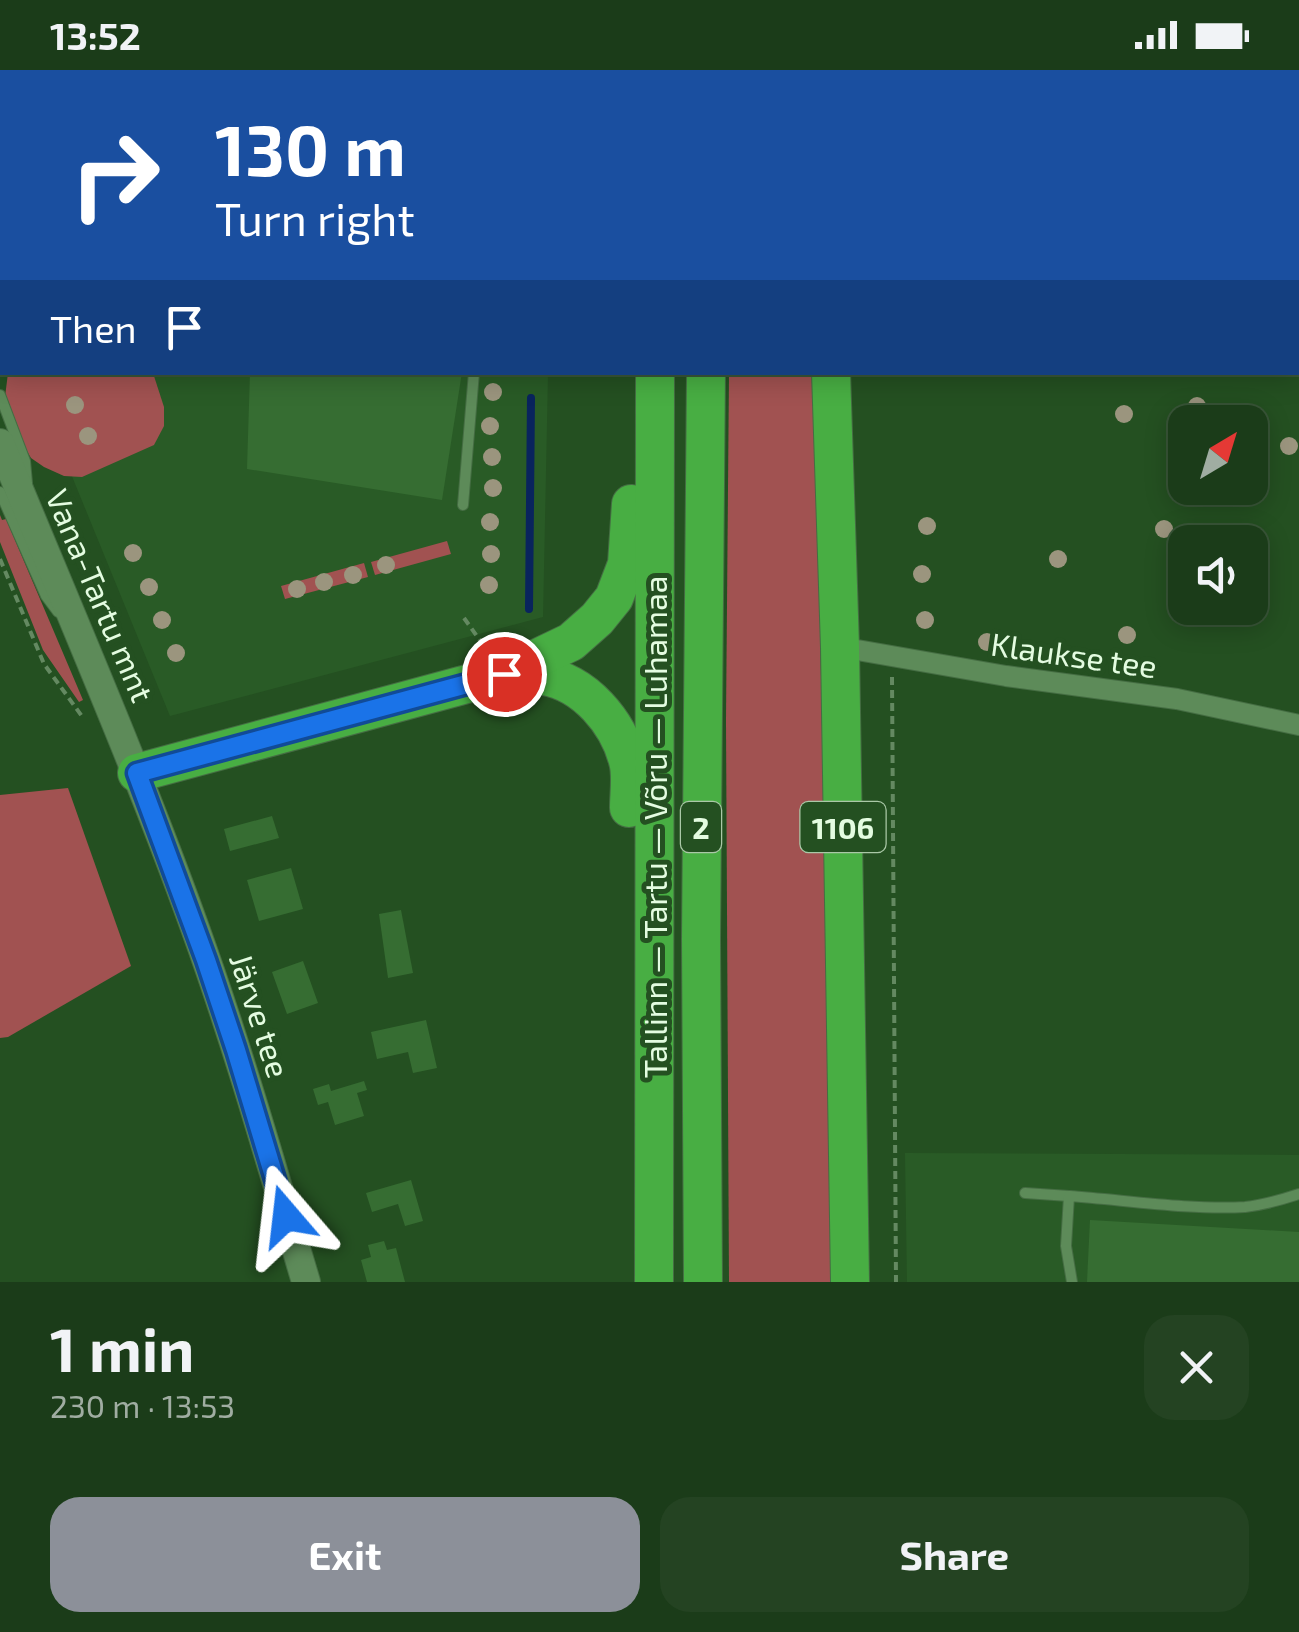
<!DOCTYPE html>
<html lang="en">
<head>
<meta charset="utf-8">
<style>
	:root { --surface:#1b3c19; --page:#244322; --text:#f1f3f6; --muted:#a0ada2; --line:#395638; --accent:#8c9099 }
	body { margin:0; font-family:"Exo 2",sans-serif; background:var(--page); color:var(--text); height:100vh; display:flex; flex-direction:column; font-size:38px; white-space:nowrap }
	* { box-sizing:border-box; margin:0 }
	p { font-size:32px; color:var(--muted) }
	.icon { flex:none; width:55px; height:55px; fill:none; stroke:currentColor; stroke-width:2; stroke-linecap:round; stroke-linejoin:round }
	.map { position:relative; height:1212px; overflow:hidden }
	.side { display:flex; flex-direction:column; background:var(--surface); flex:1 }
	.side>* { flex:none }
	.banner { position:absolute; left:0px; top:0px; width:1300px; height:305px; box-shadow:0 5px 25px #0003,0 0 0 2px var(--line); background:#1a4fa0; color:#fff; overflow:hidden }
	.needle { width:65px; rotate:38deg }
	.fabs { position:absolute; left:1168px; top:335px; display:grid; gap:20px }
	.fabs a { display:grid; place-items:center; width:100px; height:100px; border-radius:20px; background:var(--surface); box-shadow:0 5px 25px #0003,0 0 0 2px var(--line); font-size:50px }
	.pin { position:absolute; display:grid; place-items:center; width:85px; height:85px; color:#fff; margin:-42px; border:5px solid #fff; border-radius:50%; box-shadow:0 2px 10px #0007 }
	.me { position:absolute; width:110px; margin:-55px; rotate:343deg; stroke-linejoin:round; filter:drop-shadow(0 0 8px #0008) }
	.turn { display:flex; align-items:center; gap:35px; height:210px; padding:0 50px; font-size:45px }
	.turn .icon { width:130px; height:130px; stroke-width:2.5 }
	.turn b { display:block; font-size:70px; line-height:85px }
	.then { display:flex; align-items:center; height:95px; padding:0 50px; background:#0003; gap:20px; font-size:38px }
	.round { display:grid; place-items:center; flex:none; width:105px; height:105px; border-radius:30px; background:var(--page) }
	.headline { display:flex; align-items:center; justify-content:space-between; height:170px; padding:0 50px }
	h1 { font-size:60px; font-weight:700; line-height:75px }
	.button { display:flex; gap:20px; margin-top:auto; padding:20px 50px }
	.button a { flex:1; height:115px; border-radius:30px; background:var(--accent); color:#fff; font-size:40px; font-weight:700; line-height:115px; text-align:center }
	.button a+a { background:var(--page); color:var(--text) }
	.status { display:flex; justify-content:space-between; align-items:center; height:70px; padding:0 50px; background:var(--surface); direction:ltr }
	.status svg { height:28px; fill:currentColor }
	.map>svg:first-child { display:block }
	.built { fill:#295b26 }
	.green { fill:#a15251 }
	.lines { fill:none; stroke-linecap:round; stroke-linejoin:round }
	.stream { stroke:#09245d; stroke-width:8 }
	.building { fill:#366d32 }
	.lane-casing { stroke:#456d43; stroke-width:12 }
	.street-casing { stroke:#456d43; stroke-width:22 }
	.secondary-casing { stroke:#456d43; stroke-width:30 }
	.highway-casing { stroke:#456d43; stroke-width:40 }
	.path { stroke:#648961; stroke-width:4; stroke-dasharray:8 5; stroke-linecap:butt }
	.lane { stroke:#5d8b59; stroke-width:10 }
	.street { stroke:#5d8b59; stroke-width:20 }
	.secondary { stroke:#5d8b59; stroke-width:28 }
	.highway { stroke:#48ae43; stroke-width:38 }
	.tree { fill:#9b957e }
	.route-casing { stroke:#114b97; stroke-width:25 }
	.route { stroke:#1a73e8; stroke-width:18 }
	.labels { text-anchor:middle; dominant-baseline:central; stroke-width:10; stroke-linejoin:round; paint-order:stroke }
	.shield { fill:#245021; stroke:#aac8a7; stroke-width:2.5 }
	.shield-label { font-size:30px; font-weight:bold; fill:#e4fce1 }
	.street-label { font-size:32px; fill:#e4fce1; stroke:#245021 }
</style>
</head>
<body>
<div class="status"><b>13:52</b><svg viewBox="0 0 49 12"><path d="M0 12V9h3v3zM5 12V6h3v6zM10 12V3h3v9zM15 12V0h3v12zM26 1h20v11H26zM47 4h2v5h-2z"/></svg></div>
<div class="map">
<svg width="1299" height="1212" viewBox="0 0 1299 1212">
	<rect width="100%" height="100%" fill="#245021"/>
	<g class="built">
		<polygon points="0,0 582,0 582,2 2,2 2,226 0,227"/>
		<polygon points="69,303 548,303 543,547 170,646 40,328"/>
		<polygon points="905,1083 1299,1085 1299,1212 907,1212"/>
	</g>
	<g class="green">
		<polygon points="2,116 2,274 1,274 0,118"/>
		<polygon points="8,303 153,303 164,337 164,356 154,375 82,407 64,406 44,397 31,388 24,376 5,327"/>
		<polygon points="729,303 815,303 833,1212 729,1212 726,651"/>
		<polygon points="0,445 2,450 6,449 83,630 79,632 43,580 0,472"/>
		<polygon points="447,471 451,484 375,505 371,492"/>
		<polygon points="364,493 368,507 285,529 281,516"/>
		<polygon points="68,718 131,896 8,967 0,968 0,725"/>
	</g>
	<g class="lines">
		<g class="stream">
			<polyline points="538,2 539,0"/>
			<polyline points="529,539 531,328"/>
		</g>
	</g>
	<g class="building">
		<polygon points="250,302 462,302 442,430 247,399"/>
		<polygon points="272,746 279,768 230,781 224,759"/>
		<polygon points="291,798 303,839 259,851 247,810"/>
		<polygon points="401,840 413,903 388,908 379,844"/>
		<polygon points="303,891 318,933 287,944 272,902"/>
		<polygon points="426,950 437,998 413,1003 408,982 377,989 371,962"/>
		<polygon points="364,1011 367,1020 357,1023 364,1046 335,1055 328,1032 318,1035 313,1019 329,1014 331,1021"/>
		<polygon points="411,1110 423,1151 405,1156 398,1134 372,1142 366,1123"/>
		<polygon points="1090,1150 1299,1162 1299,1212 1087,1212"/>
		<polygon points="384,1171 387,1180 396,1178 405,1212 367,1212 361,1190 371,1187 368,1175"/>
	</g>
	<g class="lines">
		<g class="lane-casing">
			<g id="lane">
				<polyline points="484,2 484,0"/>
				<polyline points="0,20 2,20"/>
				<polyline points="0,325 25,391 27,413"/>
				<polyline points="0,422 46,526 58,542"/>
				<polyline points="463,435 474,302"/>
				<polyline points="1025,1123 1069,1126"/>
				<path d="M1072 1212 1066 1176 1069 1126C1125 1130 1189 1140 1245 1137 1263 1135 1281 1130 1299 1124"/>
			</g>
		</g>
		<g class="street-casing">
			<polyline id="street" points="840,577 1006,606 1177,629 1299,655"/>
		</g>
		<g class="secondary-casing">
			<path id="secondary" d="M0 373C66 534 136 694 195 858 237 974 271 1094 306 1212"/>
		</g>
		<g class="highway-casing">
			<g id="highway">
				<polyline points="666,2 666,0"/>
				<polyline points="718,2 718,0"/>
				<polyline points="828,2 828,0"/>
				<polyline points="831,302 840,577 850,1212"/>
				<path d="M504 604C517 604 531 603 544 606 585 613 618 652 628 691 632 705 629 723 629 738"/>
				<polyline points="137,703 504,604 571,572 597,549 614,528 627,494 631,434"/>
				<polyline points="654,1212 655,302"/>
				<polyline points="703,1212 701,869 706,302"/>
			</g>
		</g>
		<g class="path">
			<polyline points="0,489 44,594 84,649"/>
			<polyline points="464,548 484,576"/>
			<polyline points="892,607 896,1212"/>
		</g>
		<use href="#lane" class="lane"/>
		<use href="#street" class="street"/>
		<use href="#secondary" class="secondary"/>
		<use href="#highway" class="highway"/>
	</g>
	<g class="tree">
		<circle cx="493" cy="322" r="9"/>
		<circle cx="75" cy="335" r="9"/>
		<circle cx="1197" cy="336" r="9"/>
		<circle cx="1124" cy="344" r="9"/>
		<circle cx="490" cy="356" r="9"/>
		<circle cx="88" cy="366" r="9"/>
		<circle cx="1289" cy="376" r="9"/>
		<circle cx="492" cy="387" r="9"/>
		<circle cx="493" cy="418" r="9"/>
		<circle cx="490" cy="452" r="9"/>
		<circle cx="927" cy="456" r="9"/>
		<circle cx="1164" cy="459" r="9"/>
		<circle cx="133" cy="483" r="9"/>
		<circle cx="491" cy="484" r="9"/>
		<circle cx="1058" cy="489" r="9"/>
		<circle cx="386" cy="495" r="9"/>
		<circle cx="922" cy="504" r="9"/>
		<circle cx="353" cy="505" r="9"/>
		<circle cx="324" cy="512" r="9"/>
		<circle cx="489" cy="515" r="9"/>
		<circle cx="149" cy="517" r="9"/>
		<circle cx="297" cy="519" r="9"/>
		<circle cx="162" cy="550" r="9"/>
		<circle cx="925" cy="550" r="9"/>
		<circle cx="1127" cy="565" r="9"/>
		<circle cx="987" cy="572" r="9"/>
		<circle cx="176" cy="583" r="9"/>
	</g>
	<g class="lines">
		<g class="route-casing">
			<polyline id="route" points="286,1146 236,980 206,890 137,703 504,604"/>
		</g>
		<use href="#route" class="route"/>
	</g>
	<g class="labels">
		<g class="shield">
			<rect x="681" y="732" width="40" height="50" rx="8"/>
			<rect x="800.5" y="732" width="85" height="50" rx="8"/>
		</g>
		<g class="shield-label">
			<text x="701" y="757">2</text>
			<text x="843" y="757">1106</text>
		</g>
		<g class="street-label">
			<text transform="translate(101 525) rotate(67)">Vana-Tartu mnt</text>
			<text transform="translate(1074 584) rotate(8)">Klaukse tee</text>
			<text transform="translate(654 757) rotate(-90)">Tallinn — Tartu — Võru — Luhamaa</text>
			<text transform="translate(261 945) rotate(72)">Järve tee</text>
		</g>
	</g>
</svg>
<div class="fabs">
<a><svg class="needle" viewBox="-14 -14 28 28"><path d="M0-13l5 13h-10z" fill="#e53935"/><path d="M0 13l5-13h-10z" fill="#a0ada2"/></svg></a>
<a><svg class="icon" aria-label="sound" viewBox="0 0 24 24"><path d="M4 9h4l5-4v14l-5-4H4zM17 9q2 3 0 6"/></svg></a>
</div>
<div class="pin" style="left:504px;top:604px;background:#d93025"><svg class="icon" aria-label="arrive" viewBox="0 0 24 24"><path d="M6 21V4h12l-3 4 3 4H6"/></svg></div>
<svg class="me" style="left:286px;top:1146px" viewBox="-20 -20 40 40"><path d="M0-17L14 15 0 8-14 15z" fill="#1a73e8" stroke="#fff" stroke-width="4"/></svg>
<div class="banner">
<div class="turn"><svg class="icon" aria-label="right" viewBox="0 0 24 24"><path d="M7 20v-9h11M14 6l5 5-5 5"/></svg><div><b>130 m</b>Turn right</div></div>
<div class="then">Then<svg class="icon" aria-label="arrive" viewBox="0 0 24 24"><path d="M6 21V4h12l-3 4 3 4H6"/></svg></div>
</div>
</div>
<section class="side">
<div class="headline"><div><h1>1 min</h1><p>230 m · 13:53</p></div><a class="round"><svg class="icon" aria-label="close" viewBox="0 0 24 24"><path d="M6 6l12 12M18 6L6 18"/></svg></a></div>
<div class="button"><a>Exit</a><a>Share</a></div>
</section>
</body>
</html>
